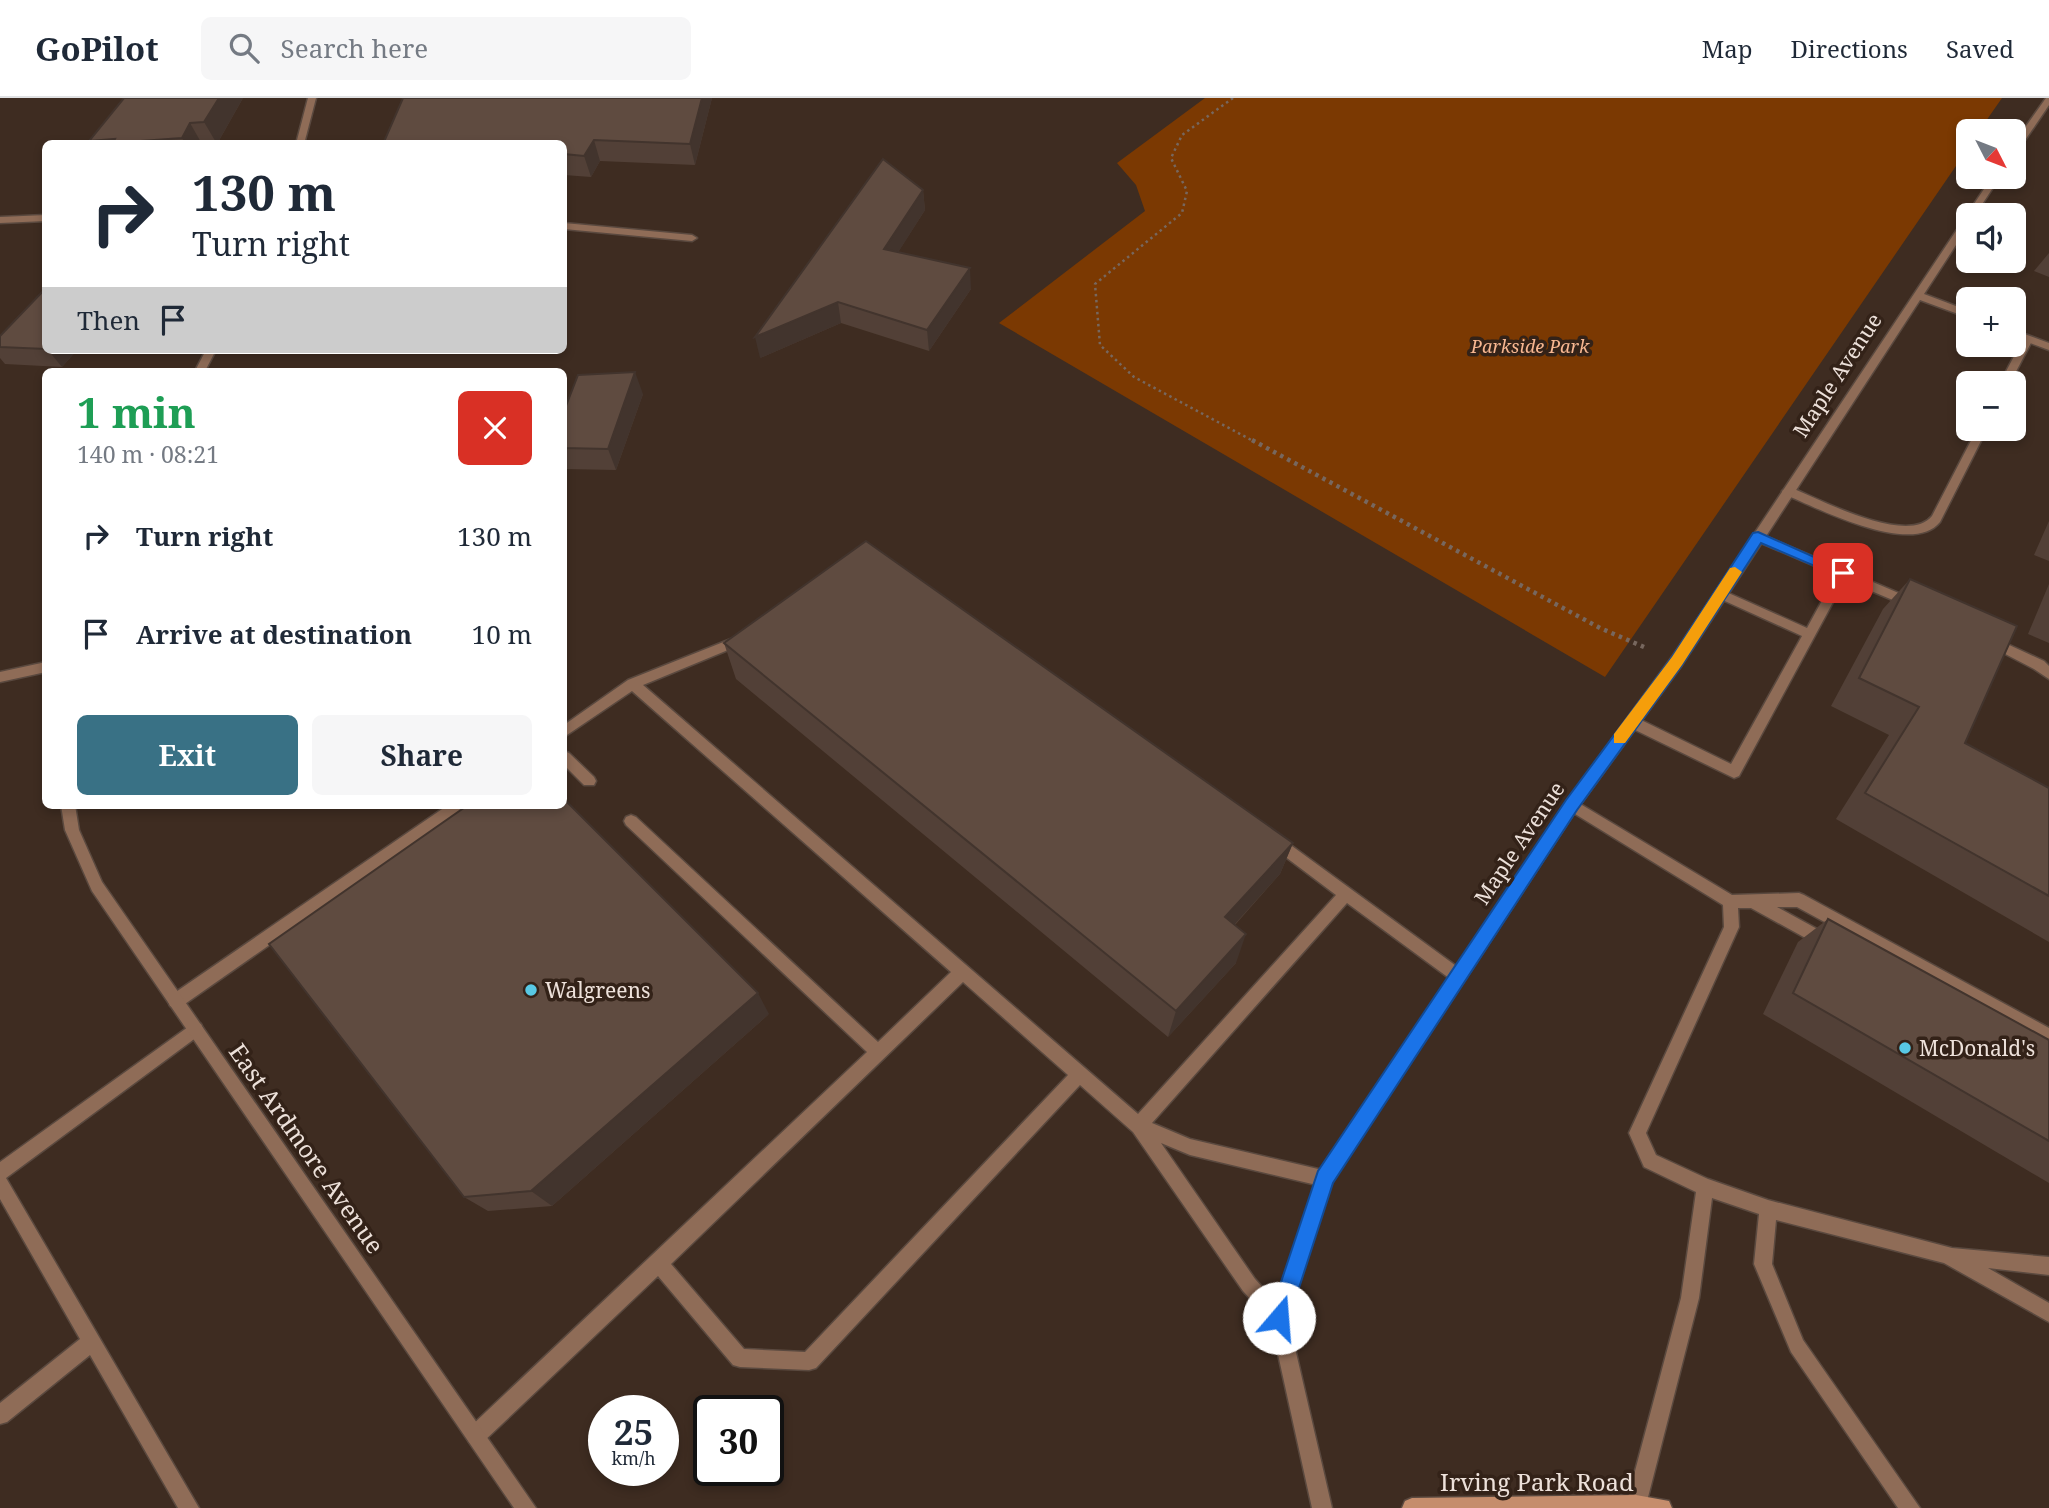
<!DOCTYPE html>
<html lang="en">
<head>
<meta charset="utf-8">
<style>
	:root { --surface:#fff; --page:#f6f6f7; --text:#1f2937; --muted:#747a83; --line:#e0e1e3; --accent:#397185 }
	body { margin:0; font-family:"Noto Serif",serif; background:var(--page); color:var(--text); height:100vh; display:flex; flex-direction:column; font-size:26px; white-space:nowrap }
	* { box-sizing:border-box; margin:0 }
	p { font-size:23px; color:var(--muted) }
	.icon { flex:none; width:38px; height:38px; fill:none; stroke:currentColor; stroke-width:2; stroke-linecap:round; stroke-linejoin:round }
	.map { position:relative; flex:1; overflow:hidden }
	.drawer { position:absolute; left:42px; top:270px; width:525px; height:441px; display:flex; flex-direction:column; background:var(--surface); border-radius:10px; box-shadow:0 4px 10px #0003 }
	.drawer>* { flex:none }
	.guide { position:absolute; left:42px; top:42px; width:525px; height:214px; border-radius:10px; box-shadow:0 4px 10px #0003; background:#fff; color:var(--text); overflow:hidden }
	.needle { width:46px; rotate:132deg }
	.controls { position:absolute; left:1956px; top:21px; display:grid; gap:14px }
	.controls a { display:grid; place-items:center; width:70px; height:70px; border-radius:10px; background:var(--surface); box-shadow:0 4px 10px #0003; font-size:35px }
	.speed { position:absolute; left:588px; top:1297px; display:flex; gap:14px; font-size:35px; font-weight:700; text-align:center }
	.speed>* { display:grid; place-content:center; width:91px; height:91px; border-radius:50%; background:var(--surface); box-shadow:0 4px 10px #0003; line-height:1 }
	.speed small { font-size:18px; font-weight:400 }
	.speed .limit { border:4px solid #111; border-radius:10px; background:#fff; color:#111 }
	.pin { position:absolute; display:grid; place-items:center; width:60px; height:60px; color:#fff; margin:-30px; border-radius:14px; box-shadow:0 4px 10px #0006 }
	.me { position:absolute; width:77px; margin:-38px; rotate:18deg; stroke-linejoin:round; filter:drop-shadow(0 0 5px #0008) }
	.turn { display:flex; align-items:center; gap:24px; height:147px; padding:0 35px; font-size:32px }
	.turn .icon { width:91px; height:91px; stroke-width:2.5 }
	.turn b { display:block; font-size:49px; line-height:60px }
	.then { display:flex; align-items:center; height:66px; padding:0 35px; background:#0003; gap:14px; font-size:26px }
	.round { display:grid; place-items:center; flex:none; width:74px; height:74px; border-radius:10px; background:var(--page) }
	.head { display:flex; align-items:center; justify-content:space-between; height:119px; padding:0 35px }
	h1 { font-size:42px; font-weight:700; line-height:52px; color:#1e9e55 }
	.cta { display:flex; gap:14px; margin-top:auto; padding:14px 35px }
	.cta a { flex:1; height:80px; border-radius:10px; background:var(--accent); color:#fff; font-size:28px; font-weight:700; line-height:80px; text-align:center }
	.cta a+a { background:var(--page); color:var(--text) }
	ul { padding:0; list-style:none }
	li { display:flex; align-items:center; gap:21px; height:98px; padding:0 35px }
	li div { flex:1 }
	li b { display:block; font-size:26px }
	li em { font-style:normal }
	header { display:flex; align-items:center; gap:42px; box-sizing:border-box; height:98px; padding:0 35px; background:var(--surface); border-bottom:2px solid var(--line) }
	header strong { font-size:33px }
	nav { display:flex; gap:38px; margin-inline-start:auto; font-size:24px }
	.search { width:490px; height:63px; background:var(--page); display:flex; align-items:center; gap:18px; box-sizing:border-box; padding:0 24px; border-radius:10px; color:var(--muted); font-size:26px }
	.map>svg:first-child { display:block }
	.green { fill:#7b3902 }
	.lines { fill:none; stroke-linecap:round; stroke-linejoin:round }
	.service-casing { stroke:#5a493f; stroke-width:3 }
	.minor-casing { stroke:#5a493f; stroke-width:3 }
	.secondary-casing { stroke:#5a493f; stroke-width:3 }
	.path-far1 { stroke:#77675e; stroke-width:2.5; stroke-dasharray:2.5 3.5; stroke-linecap:butt }
	.path { stroke:#77675e; stroke-width:4.5; stroke-dasharray:3.5 4.5; stroke-linecap:butt }
	.service { fill:#8f6c57; fill-rule:evenodd }
	.minor { fill:#8f6c57; fill-rule:evenodd }
	.secondary { fill:#c58d6c; fill-rule:evenodd }
	.wall { fill:#524037 }
	.shaded-wall { fill:#42342d }
	.building { fill:#5f4b40; stroke:#42342d; stroke-width:2 }
	.route { fill:#1a73e8; stroke:#114b97; stroke-width:2 }
	.slow { fill:#f59e0b }
	.poi-dot { fill:#58c8e4; stroke:#332218; stroke-width:2.5 }
	.labels { text-anchor:middle; dominant-baseline:central; stroke-width:7; stroke-linejoin:round; paint-order:stroke }
	.far-park-label { font-size:18px; font-style:italic; fill:#f8b791; stroke:#332218 }
	.street-label { font-size:21px; fill:#ede1da; stroke:#332218 }
	.poi-label { font-size:21px; fill:#ede1da; stroke:#332218; text-anchor:start }
	.near-street-label { font-size:24px; fill:#ede1da; stroke:#332218 }
</style>
</head>
<body>
<header>
<strong>GoPilot</strong>
<div class="search"><svg class="icon" aria-label="search" viewBox="0 0 24 24"><circle cx="10" cy="10" r="6"/><path d="M15 15l6 6"/></svg>Search here</div>
<nav><a>Map</a><a>Directions</a><a>Saved</a></nav>
</header>
<div class="map">
<svg width="2049" height="1410" viewBox="0 0 2049 1410">
	<rect width="100%" height="100%" fill="#3e2c21"/>
	<polygon class="green" points="1205,0 2002,0 1979,33 1969,33 1969,49 1605,579 999,225 1145,113 1136,87 1117,65"/>
	<g class="lines">
		<g class="service-casing">
			<g id="service">
				<polygon points="2028,238 2033,241 2010,285 2000,285 2023,241"/>
				<path d="M1977 331H1987L1940 424C1912 459 1817 410 1784 396L1782 393 1788 389 1792 390C1821 402 1908 448 1932 418Z"/>
				<polygon points="1758,435 1915,502 1917,505 1915,508 1907,508 1845,482 1739,678 1734,680 1627,628 1625,624 1632,619 1637,620 1731,666 1802,538 1716,499 1714,496 1716,493 1724,493 1807,530 1836,477 1754,442 1754,436"/>
				<path d="M741 537 745 539 747 542 745 545 643 587 1138 1016 1336 797 1271 748 1269 744 1271 740 1276 738 1281 740 1463 873 1466 878 1463 883 1458 885 1453 883 1347 805 1152 1025 1190 1041 1331 1074 1334 1080 1331 1086 1325 1089 1190 1057 1161 1045 1255 1181 1285 1214 1288 1220 1285 1226 1279 1229 1273 1226 1243 1193 1133 1034 1080 987 816 1270 809 1272 740 1269 733 1267 658 1178 483 1344 476 1347 469 1344 466 1337 469 1330 867 954 626 727 624 723 626 719 631 717 636 719 878 944 951 874 632 593 564 639V627L628 582ZM963 884 1068 977 805 1254 744 1251 671 1166Z"/>
				<polygon points="1992,539 2044,563 2049,568 2049,581 2034,571 1988,547 1986,544"/>
				<polygon points="564,653 569,655 594,679 596,683 594,687 584,687 564,667"/>
				<polygon points="1572,701 1732,797 1799,795 1804,797 2049,930 2049,946 1797,809 1777,809 1830,838 1833,843 1830,848 1825,850 1820,848 1751,810 1738,810 1739,829 1646,1035 1656,1057 1708,1081 1768,1102 1952,1150 2049,1159 2049,1177 1988,1170 2049,1205 2049,1224 1944,1165 1776,1122 1772,1166 1803,1242 1920,1410 1898,1410 1791,1254 1754,1166 1759,1116 1712,1100 1699,1200 1646,1407 1645,1410 1627,1410 1626,1407 1681,1200 1696,1094 1644,1069 1629,1035 1724,829 1723,807 1567,711 1565,707 1567,703"/>
				<polygon points="448,707 466,707 464,711 182,908 176,910 170,908 168,903 170,898"/>
				<polygon points="195,924 201,926 203,931 201,936 6,1080 199,1410 178,1410 90,1257 7,1324 0,1326 0,1305 80,1241 0,1101 0,1064"/>
			</g>
		</g>
		<g class="minor-casing">
			<g id="minor">
				<polygon points="308,0 316,0 304,46 296,46"/>
				<polygon points="2046,0 2049,0 2049,7 2017,54 2014,55 2014,45"/>
				<polygon points="1992,79 2000,79 1975,117 1969,117 1969,127 1924,196 1969,213 1969,220 1920,202 1682,567 1577,711 1332,1084 1288,1220 1332,1410 1312,1410 1270,1220 1319,1074 1567,703 1672,559"/>
				<polygon points="46,117 46,123 0,125 0,119"/>
				<polygon points="564,125 692,137 697,140 692,143 564,131"/>
				<polygon points="2014,232 2049,245 2049,252 2014,239"/>
				<polygon points="206,252 216,252 205,273 195,273"/>
				<polygon points="46,564 46,574 0,584 0,574"/>
				<polygon points="61,707 75,707 79,732 102,784 536,1410 514,1410 92,793 65,732"/>
			</g>
		</g>
		<g class="secondary-casing">
			<polygon id="secondary" points="1636,1397 1669,1403 1672,1410 1402,1410 1405,1403 1412,1400"/>
		</g>
		<polyline class="path-far1" points="1233,0 1182,37 1171,60 1187,93 1182,115 1095,186 1100,247 1134,279 1255,344"/>
		<polyline class="path" points="1252,342 1600,530 1644,549"/>
		<use href="#service" class="service"/>
		<use href="#minor" class="minor"/>
		<use href="#secondary" class="secondary"/>
	</g>
	<g class="wall">
		<polygon points="243,0 217,46 91,46 89,43"/>
		<polygon points="712,0 695,67 600,63 591,79 564,77 564,46"/>
		<polygon points="923,92 925,112 898,154 971,191 929,253 841,225 760,260"/>
		<polygon points="2049,155 2049,179 2034,173"/>
		<polygon points="46,190 46,252 77,252 62,269 5,266 0,260 0,238"/>
		<polygon points="643,296 616,372 564,371 564,313"/>
		<polygon points="2049,423 2049,463 2034,457"/>
		<polygon points="1910,481 1965,645 2049,690 2049,844 1836,721 1889,637 1831,608 1883,511"/>
		<polygon points="2049,486 2049,545 2028,536"/>
		<polygon points="724,545 1293,745 1280,776 1235,827 1236,865 1168,939 736,581"/>
		<polygon points="1828,821 2049,942 2049,1085 1763,916 1798,844"/>
		<polygon points="769,916 552,1108 488,1113 464,1099"/>
	</g>
	<g class="shaded-wall">
		<polygon points="219,0 243,0 217,46 204,24"/>
		<polygon points="702,0 712,0 695,67 690,46"/>
		<polygon points="190,25 202,46 185,46 182,40"/>
		<polygon points="594,42 600,63 591,79 584,58"/>
		<polygon points="923,92 925,112 887,172 884,151"/>
		<polygon points="970,170 971,191 929,253 927,232"/>
		<polygon points="838,204 841,225 760,260 755,239"/>
		<polygon points="48,252 77,252 62,269"/>
		<polygon points="635,274 643,296 616,372 608,351"/>
		<polygon points="1293,745 1280,776 1215,848 1225,819"/>
		<polygon points="1246,836 1236,865 1168,939 1176,913"/>
		<polygon points="758,895 769,916 552,1108 531,1093"/>
	</g>
	<g class="building">
		<polygon points="124,0 219,0 204,24 190,25 182,40 113,45 115,41 89,43"/>
		<polygon points="403,0 702,0 690,46 594,42 584,58 564,56 564,46 383,46"/>
		<polygon points="883,61 923,92 884,151 970,170 927,232 838,204 755,239"/>
		<polygon points="46,190 46,251 0,249 0,238"/>
		<polygon points="635,274 608,351 564,350 564,313 578,277"/>
		<polygon points="866,443 1293,745 1225,819 1246,836 1176,913 724,545"/>
		<polygon points="1910,481 2017,528 1965,645 2049,690 2049,798 1865,695 1919,609 1859,580"/>
		<polygon points="564,701 758,895 531,1093 464,1099 269,846 468,707 564,707"/>
		<polygon points="1828,821 2049,942 2049,1043 1793,895"/>
	</g>
	<polygon class="route" points="1758,434 1850,475 1848,478 1838,478 1761,445 1682,567 1577,712 1333,1085 1287,1227 1279,1230 1272,1227 1269,1220 1318,1073 1566,702 1672,559 1753,435"/>
	<polygon class="slow" points="1735,469 1742,474 1682,567 1625,645 1614,645 1614,636 1672,559 1730,470"/>
	<g class="poi-dot">
		<circle cx="531" cy="892" r="7"/>
		<circle cx="1905" cy="950" r="7"/>
	</g>
	<g class="labels">
		<g class="far-park-label">
			<text x="1530" y="248">Parkside Park</text>
		</g>
		<g class="street-label">
			<text transform="translate(1837 277) rotate(-57)">Maple Avenue</text>
			<text transform="translate(1519 745) rotate(-56)">Maple Avenue</text>
		</g>
		<g class="poi-label">
			<text x="545" y="892">Walgreens</text>
			<text x="1919" y="950">McDonald's</text>
		</g>
		<g class="near-street-label">
			<text transform="translate(307 1050) rotate(55)">East Ardmore Avenue</text>
			<text x="1537" y="1383">Irving Park Road</text>
		</g>
	</g>
</svg>
<div class="controls">
<a><svg class="needle" viewBox="-14 -14 28 28"><path d="M0-13l5 13h-10z" fill="#e53935"/><path d="M0 13l5-13h-10z" fill="#747a83"/></svg></a>
<a><svg class="icon" aria-label="sound" viewBox="0 0 24 24"><path d="M4 9h4l5-4v14l-5-4H4zM17 9q2 3 0 6"/></svg></a>
<a>+</a>
<a>−</a>
</div>
<div class="speed"><div>25<small>km/h</small></div><div class="limit">30</div></div>
<div class="pin" style="left:1843px;top:475px;background:#d93025"><svg class="icon" aria-label="arrive" viewBox="0 0 24 24"><path d="M6 21V4h12l-3 4 3 4H6"/></svg></div>
<svg class="me" style="left:1279px;top:1220px" viewBox="-20 -20 40 40"><circle r="19" fill="#fff"/><path d="M0-13L10 11 0 6-10 11z" fill="#1a73e8"/></svg>
<div class="guide">
<div class="turn"><svg class="icon" aria-label="right" viewBox="0 0 24 24"><path d="M7 20v-9h11M14 6l5 5-5 5"/></svg><div><b>130 m</b>Turn right</div></div>
<div class="then">Then<svg class="icon" aria-label="arrive" viewBox="0 0 24 24"><path d="M6 21V4h12l-3 4 3 4H6"/></svg></div>
</div>
<section class="drawer">
<div class="head"><div><h1>1 min</h1><p>140 m · 08:21</p></div><a class="round" style="background:#d93025;color:#fff"><svg class="icon" aria-label="close" viewBox="0 0 24 24"><path d="M6 6l12 12M18 6L6 18"/></svg></a></div>
<ul>
<li><svg class="icon" aria-label="right" viewBox="0 0 24 24"><path d="M7 20v-9h11M14 6l5 5-5 5"/></svg><div><b>Turn right</b></div><em>130 m</em></li>
<li><svg class="icon" aria-label="arrive" viewBox="0 0 24 24"><path d="M6 21V4h12l-3 4 3 4H6"/></svg><div><b>Arrive at destination</b></div><em>10 m</em></li>
</ul>
<div class="cta"><a>Exit</a><a>Share</a></div>
</section>
</div>
</body>
</html>
